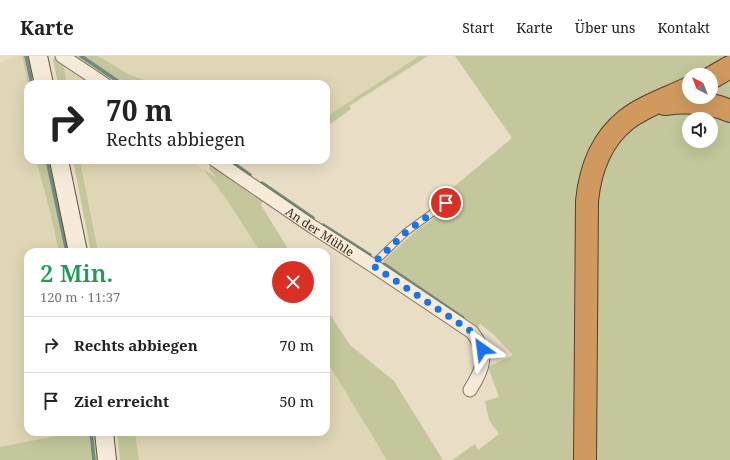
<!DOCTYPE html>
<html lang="de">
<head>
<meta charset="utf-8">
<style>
	:root { --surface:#fff; --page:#f2f2f2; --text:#222; --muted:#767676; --line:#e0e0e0 }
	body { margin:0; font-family:"Noto Serif",serif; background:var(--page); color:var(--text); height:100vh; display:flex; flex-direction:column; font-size:15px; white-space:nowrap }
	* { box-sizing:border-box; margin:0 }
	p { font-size:13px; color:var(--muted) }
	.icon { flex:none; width:22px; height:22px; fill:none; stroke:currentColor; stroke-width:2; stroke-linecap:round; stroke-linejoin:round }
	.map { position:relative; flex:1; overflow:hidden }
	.side { position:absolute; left:24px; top:192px; width:306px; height:188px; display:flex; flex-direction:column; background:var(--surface); border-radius:12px; box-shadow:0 4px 16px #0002 }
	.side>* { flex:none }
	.banner { position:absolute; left:24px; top:24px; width:306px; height:84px; border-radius:12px; box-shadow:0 4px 16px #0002; background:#fff; color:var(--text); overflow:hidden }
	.needle { width:26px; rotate:318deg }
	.tools { position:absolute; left:682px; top:12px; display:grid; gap:8px }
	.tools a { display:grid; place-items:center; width:36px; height:36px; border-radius:50%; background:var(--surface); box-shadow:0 4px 16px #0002; font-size:20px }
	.pin { position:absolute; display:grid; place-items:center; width:34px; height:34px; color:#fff; margin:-17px; border:2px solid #fff; border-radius:50%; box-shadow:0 1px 4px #0007 }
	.me { position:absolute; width:44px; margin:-22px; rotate:329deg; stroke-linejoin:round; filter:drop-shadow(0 0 3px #0008) }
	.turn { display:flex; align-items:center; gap:14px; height:84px; padding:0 16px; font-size:18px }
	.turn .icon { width:52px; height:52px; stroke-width:2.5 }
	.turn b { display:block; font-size:28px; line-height:34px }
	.round { display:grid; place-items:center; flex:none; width:42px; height:42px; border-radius:21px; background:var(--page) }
	.head { display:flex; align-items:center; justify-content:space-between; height:68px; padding:0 16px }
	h1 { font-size:24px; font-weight:600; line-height:30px; color:#1e9e55 }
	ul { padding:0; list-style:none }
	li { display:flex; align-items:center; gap:12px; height:56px; padding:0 16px; border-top:1px solid var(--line) }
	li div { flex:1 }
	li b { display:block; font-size:15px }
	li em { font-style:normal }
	header { display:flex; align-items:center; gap:24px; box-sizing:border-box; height:56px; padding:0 20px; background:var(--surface); border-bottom:1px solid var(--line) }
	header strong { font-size:19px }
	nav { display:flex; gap:22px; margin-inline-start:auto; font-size:14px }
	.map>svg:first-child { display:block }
	.farmland { fill:#ded6b4 }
	.green { fill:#c3c79b; fill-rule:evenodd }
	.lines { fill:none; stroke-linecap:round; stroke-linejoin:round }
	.stream { stroke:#6f8b83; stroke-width:3.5 }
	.lane-casing { stroke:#83705d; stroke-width:8 }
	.street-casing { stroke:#83705d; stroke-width:15 }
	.secondary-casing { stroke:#655141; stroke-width:20 }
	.highway-casing { stroke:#513f31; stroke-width:24 }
	.lane { stroke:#f5ebd8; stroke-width:6 }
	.street { stroke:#f5ebd8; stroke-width:13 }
	.secondary { stroke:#f5ebd8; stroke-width:18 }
	.highway { stroke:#d09a5f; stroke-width:22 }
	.route { stroke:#1a73e8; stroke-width:7; stroke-dasharray:0 12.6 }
	.labels { text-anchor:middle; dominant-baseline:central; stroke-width:3; stroke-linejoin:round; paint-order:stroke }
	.street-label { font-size:12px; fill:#352920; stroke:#f2e8d5 }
</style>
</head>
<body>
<header>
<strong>Karte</strong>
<nav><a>Start</a><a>Karte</a><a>Über uns</a><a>Kontakt</a></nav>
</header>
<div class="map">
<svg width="730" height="404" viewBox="0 0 730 404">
	<rect width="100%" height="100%" fill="#eaddc6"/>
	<g class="farmland">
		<polygon points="16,0 22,0 28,28 28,66 26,67 28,74 28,104 36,104 50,156 59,196 28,196 28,376 76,376 0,391 0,7"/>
		<polygon points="98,0 419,0 326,61 326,28 213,28 145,24 130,19"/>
		<polygon points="63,7 84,19 91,28 67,28"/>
		<polygon points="80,104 192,104 216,127 231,148 260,196 98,196"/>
		<polygon points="326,304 387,404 139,404 135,376 326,376"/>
	</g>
	<g class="green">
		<polygon points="22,0 29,0 35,28 28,28"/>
		<polygon points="73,0 98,0 130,19 145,24 213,28 115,28"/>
		<polygon points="419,0 428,0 349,50 351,53 326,71 326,61"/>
		<polygon points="455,0 730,0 730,4 705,19 689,19 689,26 604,73 573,404 452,404 475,388 478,394 499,378 489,364 485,345 499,341 488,311 513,299 493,278 480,268 478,271 383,205 418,173 439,159 453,147 451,143 443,140 512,82"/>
		<polygon points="56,2 63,7 67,28 58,28 53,3"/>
		<polygon points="730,18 730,47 711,41 711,28"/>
		<path d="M674 52 730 61V404H594L595 146 609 98 634 69 661 56ZM689 63H711V85H689Z"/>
		<polygon points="36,104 52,104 71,196 59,196 50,156"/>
		<polygon points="73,104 80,104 98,196 91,196"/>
		<path d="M214 109 263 145 261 149 290 196H260C242 167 225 138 202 112L217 122 209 113 210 110Z"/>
		<polygon points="326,252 350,289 394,325 443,404 387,404 326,304"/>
		<polygon points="76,376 96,376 99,404 0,404 0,391"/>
		<polygon points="117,376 135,376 139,404 120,404"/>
	</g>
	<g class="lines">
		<g class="stream">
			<polyline points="26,0 32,28"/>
			<polyline points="81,0 122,28"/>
			<polyline points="47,104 67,196"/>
			<polyline points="229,104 250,119"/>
			<polyline points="262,127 313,162"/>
			<polyline points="323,169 370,199"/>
			<polyline points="384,208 463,262"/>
			<polyline points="91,376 94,404"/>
		</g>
		<g class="lane-casing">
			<polyline id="lane" points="372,209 406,176 446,147"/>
		</g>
		<g class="street-casing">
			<g id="street">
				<polyline points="62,0 104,28"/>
				<path id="s1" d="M215 104 313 171 372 209 472 276C489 298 484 312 470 334"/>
			</g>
		</g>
		<g class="secondary-casing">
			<g id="secondary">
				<polyline points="38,0 44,28"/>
				<polyline points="59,104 78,196"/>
				<polyline points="104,376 107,404"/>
			</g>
		</g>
		<g class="highway-casing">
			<g id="highway">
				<polyline points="711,22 730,11"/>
				<path d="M665 48C688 45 709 46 730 55"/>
				<path d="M585 404 587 145C590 115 601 84 626 64 644 50 668 42 689 32"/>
			</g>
		</g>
		<use href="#lane" class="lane"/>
		<use href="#street" class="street"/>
		<use href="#secondary" class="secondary"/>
		<use href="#highway" class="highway"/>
	</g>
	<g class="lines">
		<polyline class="route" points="446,147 406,176 372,209 472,276 482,293"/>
	</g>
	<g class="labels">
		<g class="street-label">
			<text stroke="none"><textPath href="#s1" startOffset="127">An der Mühle</textPath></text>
		</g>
	</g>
</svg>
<div class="tools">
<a><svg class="needle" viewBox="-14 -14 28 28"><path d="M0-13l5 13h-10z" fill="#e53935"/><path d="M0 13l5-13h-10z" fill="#767676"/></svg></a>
<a><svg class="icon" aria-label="sound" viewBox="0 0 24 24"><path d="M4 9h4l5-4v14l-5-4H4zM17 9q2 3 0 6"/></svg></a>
</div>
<div class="pin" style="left:446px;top:147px;background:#d93025"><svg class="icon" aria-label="arrive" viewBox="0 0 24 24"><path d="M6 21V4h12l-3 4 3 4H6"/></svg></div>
<svg class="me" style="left:482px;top:293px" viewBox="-20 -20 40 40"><path d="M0-17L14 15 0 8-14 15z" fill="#1a73e8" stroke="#fff" stroke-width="4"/></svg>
<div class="banner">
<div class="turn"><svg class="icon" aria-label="right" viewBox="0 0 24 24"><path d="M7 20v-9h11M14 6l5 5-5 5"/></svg><div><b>70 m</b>Rechts abbiegen</div></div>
</div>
<section class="side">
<div class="head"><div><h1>2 Min.</h1><p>120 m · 11:37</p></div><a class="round" style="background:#d93025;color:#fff"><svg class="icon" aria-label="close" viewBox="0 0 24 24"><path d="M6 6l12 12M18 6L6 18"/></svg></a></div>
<ul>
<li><svg class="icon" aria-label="right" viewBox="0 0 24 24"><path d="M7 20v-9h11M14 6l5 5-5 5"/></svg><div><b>Rechts abbiegen</b></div><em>70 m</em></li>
<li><svg class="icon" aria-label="arrive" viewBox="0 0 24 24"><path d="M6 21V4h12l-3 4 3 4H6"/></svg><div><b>Ziel erreicht</b></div><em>50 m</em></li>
</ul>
</section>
</div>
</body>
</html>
